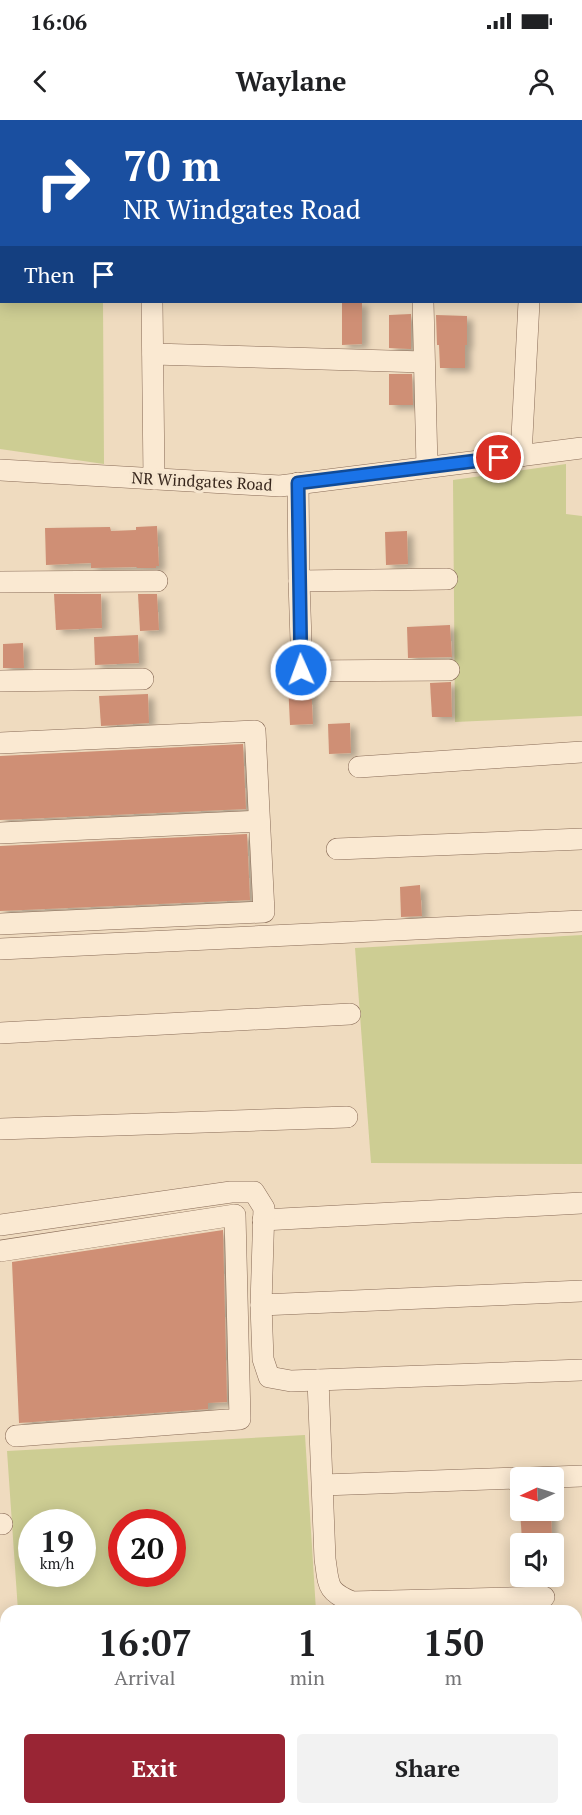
<!DOCTYPE html>
<html lang="en">
<head>
<meta charset="utf-8">
<style>
	:root { --surface:#fff; --page:#f2f2f2; --text:#202124; --muted:#757577; --accent:#992534 }
	body { margin:0; font-family:"PT Serif",serif; background:var(--page); color:var(--text); height:100vh; display:flex; flex-direction:column; font-size:22px; white-space:nowrap }
	* { box-sizing:border-box; margin:0 }
	p { font-size:20px; color:var(--muted) }
	.icon { flex:none; width:33px; height:33px; fill:none; stroke:currentColor; stroke-width:2; stroke-linecap:round; stroke-linejoin:round }
	.map { position:relative; flex:1; overflow:hidden }
	.side { position:absolute; left:0px; top:1485px; width:582px; height:210px; display:flex; flex-direction:column; background:var(--surface); border-radius:18px 18px 0 0; box-shadow:0 3px 15px #0003 }
	.side>* { flex:none }
	.hud { position:absolute; left:0px; top:0px; width:582px; height:183px; box-shadow:0 3px 15px #0003; background:#1a4fa0; color:#fff; overflow:hidden }
	.needle { width:39px; rotate:266deg }
	.fabs { position:absolute; left:510px; top:1347px; display:grid; gap:12px }
	.fabs a { display:grid; place-items:center; width:54px; height:54px; border-radius:6px; background:var(--surface); box-shadow:0 3px 15px #0003; font-size:30px }
	.speed { position:absolute; left:18px; top:1389px; display:flex; gap:12px; font-size:30px; font-weight:700; text-align:center }
	.speed>* { display:grid; place-content:center; width:78px; height:78px; border-radius:50%; background:var(--surface); box-shadow:0 3px 15px #0003; line-height:1 }
	.speed small { font-size:15px; font-weight:400 }
	.speed .limit { border:9px solid #d22; background:#fff; color:#111 }
	.pin { position:absolute; display:grid; place-items:center; width:51px; height:51px; color:#fff; margin:-26px; border:3px solid #fff; border-radius:50%; box-shadow:0 2px 6px #0007 }
	.me { position:absolute; width:66px; margin:-33px; rotate:358deg; stroke-linejoin:round; filter:drop-shadow(0 0 4px #0008) }
	.turn { display:flex; align-items:center; gap:21px; height:126px; padding:0 24px; font-size:27px }
	.turn .icon { width:78px; height:78px; stroke-width:2.5 }
	.turn b { display:block; font-size:42px; line-height:51px }
	.then { display:flex; align-items:center; height:57px; padding:0 24px; background:#0003; gap:12px; font-size:22px }
	.eta { display:flex; justify-content:space-evenly; align-items:center; height:102px; text-align:center }
	.eta b { font-size:36px; font-weight:800; line-height:42px }
	.button { display:flex; gap:12px; margin-top:auto; padding:12px 24px }
	.button a { flex:1; height:69px; border-radius:6px; background:var(--accent); color:#fff; font-size:24px; font-weight:800; line-height:69px; text-align:center }
	.button a+a { background:var(--page); color:var(--text) }
	.status { display:flex; justify-content:space-between; align-items:center; height:42px; padding:0 30px; background:var(--surface); direction:ltr }
	.status svg { height:16px; fill:currentColor }
	header { display:flex; justify-content:space-between; align-items:center; height:78px; padding:0 24px; background:var(--surface); font-size:27px; font-weight:800 }
	.map>svg:first-child { display:block }
	.green { fill:#cdcd93; fill-rule:evenodd }
	.building { fill:#cf8f74; filter:url(#shadow) }
	.lines { fill:none; stroke-linecap:round; stroke-linejoin:round }
	.minor-casing { stroke:#886b57; stroke-width:22 }
	.minor { stroke:#fae9d2; stroke-width:21 }
	.route-casing { stroke:#114b97; stroke-width:15 }
	.route { stroke:#1a73e8; stroke-width:10 }
	.labels { text-anchor:middle; dominant-baseline:central; stroke-width:6; stroke-linejoin:round; paint-order:stroke }
	.street-label { font-size:16px; fill:#37261c; stroke:#f6e6cf }
</style>
</head>
<body>
<div class="status"><b>16:06</b><svg viewBox="0 0 49 12"><path d="M0 12V9h3v3zM5 12V6h3v6zM10 12V3h3v9zM15 12V0h3v12zM26 1h20v11H26zM47 4h2v5h-2z"/></svg></div>
<header><svg class="icon" aria-label="back" viewBox="0 0 24 24"><path d="M15 5l-7 7 7 7"/></svg>Waylane<svg class="icon" aria-label="person" viewBox="0 0 24 24"><circle cx="12" cy="8" r="4"/><path d="M4 21q1-7 8-7t8 7"/></svg></header>
<div class="map">
<svg width="582" height="1695" viewBox="0 0 582 1695">
	<defs>
		<filter id="shadow"><feDropShadow dx="6" dy="4" stdDeviation="3" flood-color="#0004"/></filter>
	</defs>
	<rect width="100%" height="100%" fill="#efdbbf"/>
	<g class="green">
		<polygon points="0,51 2,51 2,182 103,182 104,344 0,329"/>
		<polygon points="566,344 566,394 582,396 582,596 455,602 453,360"/>
		<polygon points="582,815 582,1044 371,1043 355,828"/>
		<path d="M305 1315 316 1491H18L7 1331ZM32 1402H82V1454H32ZM122 1402H172V1454H122Z"/>
	</g>
	<g class="building">
		<polygon points="342,182 362,182 362,224 342,225"/>
		<polygon points="411,194 411,229 389,228 389,195"/>
		<polygon points="436,195 467,196 467,225 465,225 465,248 440,248 439,225 437,225"/>
		<polygon points="389,254 412,254 413,285 389,285"/>
		<polygon points="157,406 159,446 156,446 156,448 137,448 137,447 91,448 91,443 46,445 45,408 110,407 111,411 136,410 136,407"/>
		<polygon points="407,411 408,444 386,445 385,412"/>
		<polygon points="54,474 101,474 102,508 56,510"/>
		<polygon points="138,474 157,474 159,510 140,511"/>
		<polygon points="450,505 452,537 408,538 407,507"/>
		<polygon points="138,515 139,543 95,545 94,517"/>
		<polygon points="23,523 24,548 3,548 3,524"/>
		<polygon points="295,561 302,564 311,564 313,604 290,605 288,562"/>
		<polygon points="451,562 452,597 432,597 430,563"/>
		<polygon points="148,574 149,603 101,606 99,576"/>
		<polygon points="350,603 351,633 329,634 328,604"/>
		<polygon points="243,624 246,689 0,700 0,636"/>
		<polygon points="247,714 250,780 0,791 0,726"/>
		<polygon points="420,765 422,796 401,797 400,767"/>
		<polygon points="223,1110 227,1282 208,1283 208,1289 19,1303 12,1142"/>
		<polygon points="520,1390 551,1390 552,1419 522,1421"/>
	</g>
	<g class="lines">
		<g class="minor-casing">
			<g id="minor">
				<polyline points="337,0 337,2"/>
				<polyline points="420,0 420,2"/>
				<polyline points="538,2 538,0"/>
				<polyline points="152,182 154,359"/>
				<polyline points="423,182 427,347"/>
				<polyline points="153,234 424,242"/>
				<polyline points="521,336 529,182"/>
				<polyline points="0,350 280,366 582,328"/>
				<polyline points="298,363 299,461 447,459"/>
				<polyline points="299,461 302,551 449,550"/>
				<polyline points="0,462 157,461"/>
				<polyline points="0,561 143,559"/>
				<polyline points="0,623 255,611 264,792 0,804"/>
				<polyline points="359,647 582,632"/>
				<polyline points="0,713 259,701"/>
				<polyline points="337,729 582,719"/>
				<polyline points="0,829 582,801"/>
				<polyline points="0,913 350,894"/>
				<polyline points="0,1009 347,997"/>
				<polyline points="263,1100 582,1083"/>
				<polyline points="0,1105 231,1072 254,1072 264,1088 261,1185 263,1239 269,1257 291,1261 582,1250"/>
				<polyline points="0,1131 235,1095 240,1299 16,1316"/>
				<polyline points="261,1185 582,1171"/>
				<path d="M318 1260 325 1439C329 1465 326 1471 352 1482L544 1477"/>
				<polyline points="530,1358 582,1356"/>
				<polyline points="323,1365 520,1358"/>
				<polyline points="0,1404 2,1404"/>
				<polyline points="0,1521 6,1520"/>
				<polyline points="13,1689 14,1695"/>
				<polyline points="212,1689 213,1695"/>
			</g>
		</g>
		<use href="#minor" class="minor"/>
	</g>
	<g class="lines">
		<g class="route-casing">
			<polyline id="route" points="301,550 298,363 499,338"/>
		</g>
		<use href="#route" class="route"/>
	</g>
	<g class="labels">
		<g class="street-label">
			<text transform="translate(202 361) rotate(3)">NR Windgates Road</text>
		</g>
	</g>
</svg>
<div class="fabs">
<a><svg class="needle" viewBox="-14 -14 28 28"><path d="M0-13l5 13h-10z" fill="#e53935"/><path d="M0 13l5-13h-10z" fill="#757577"/></svg></a>
<a><svg class="icon" aria-label="sound" viewBox="0 0 24 24"><path d="M4 9h4l5-4v14l-5-4H4zM17 9q2 3 0 6"/></svg></a>
</div>
<div class="speed"><div>19<small>km/h</small></div><div class="limit">20</div></div>
<div class="pin" style="left:499px;top:338px;background:#d93025"><svg class="icon" aria-label="arrive" viewBox="0 0 24 24"><path d="M6 21V4h12l-3 4 3 4H6"/></svg></div>
<svg class="me" style="left:301px;top:550px" viewBox="-20 -20 40 40"><circle r="17" fill="#1a73e8" stroke="#fff" stroke-width="3"/><path d="M0-11L8 9 0 5-8 9z" fill="#fff"/></svg>
<div class="hud">
<div class="turn"><svg class="icon" aria-label="right" viewBox="0 0 24 24"><path d="M7 20v-9h11M14 6l5 5-5 5"/></svg><div><b>70 m</b>NR Windgates Road</div></div>
<div class="then">Then<svg class="icon" aria-label="arrive" viewBox="0 0 24 24"><path d="M6 21V4h12l-3 4 3 4H6"/></svg></div>
</div>
<section class="side">
<div class="eta">
<div><b>16:07</b><p>Arrival</p></div>
<div><b>1</b><p>min</p></div>
<div><b>150</b><p>m</p></div>
</div>
<div class="button"><a>Exit</a><a>Share</a></div>
</section>
</div>
</body>
</html>
